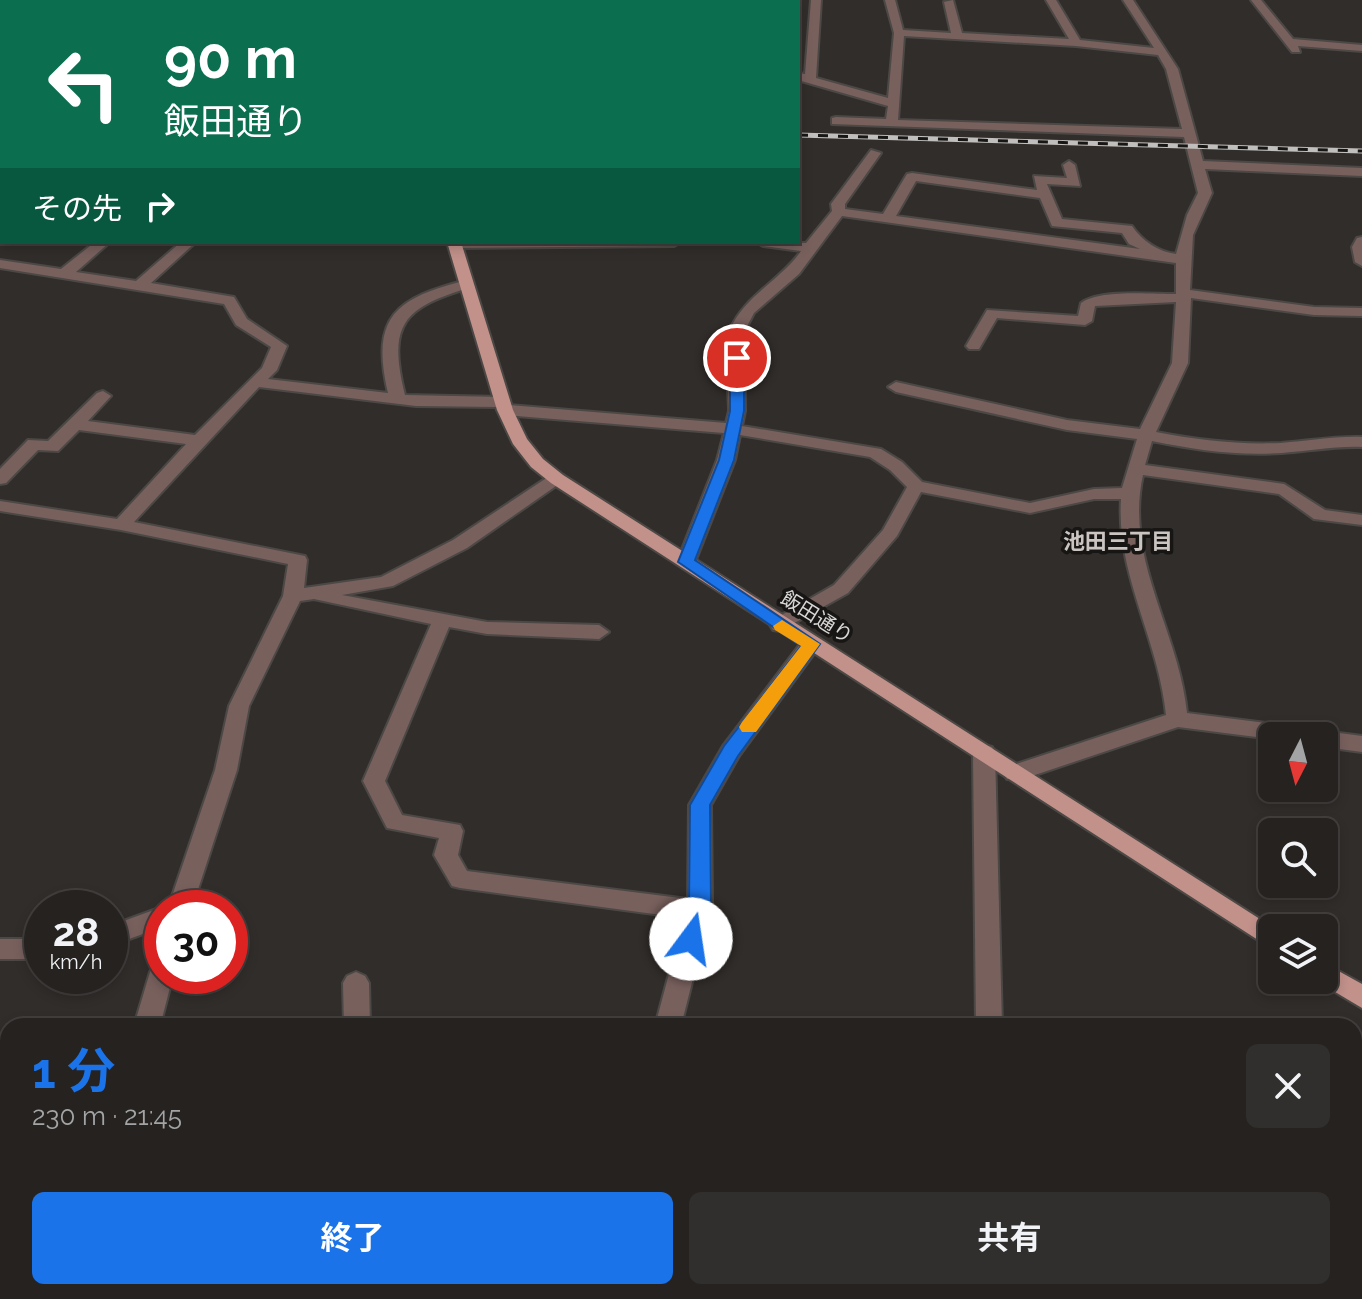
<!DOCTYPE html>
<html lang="ja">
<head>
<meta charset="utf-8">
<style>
	:root { --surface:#252220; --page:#312f2d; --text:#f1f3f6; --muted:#a3a4a5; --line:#423f3e; --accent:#1a73e8 }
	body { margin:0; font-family:Raleway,"Noto Sans JP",sans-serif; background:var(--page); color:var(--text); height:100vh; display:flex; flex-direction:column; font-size:30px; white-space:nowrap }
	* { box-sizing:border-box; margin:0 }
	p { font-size:26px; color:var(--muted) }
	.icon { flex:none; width:44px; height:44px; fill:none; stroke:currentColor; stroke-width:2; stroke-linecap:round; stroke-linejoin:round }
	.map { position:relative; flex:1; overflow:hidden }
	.details { position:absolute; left:0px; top:1018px; width:1362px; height:282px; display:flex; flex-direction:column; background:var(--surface); border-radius:24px 24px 0 0; box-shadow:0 4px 12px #0003,0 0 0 2px var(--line) }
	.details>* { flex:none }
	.banner { position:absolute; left:0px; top:0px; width:800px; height:244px; box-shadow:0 4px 12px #0003,0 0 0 2px var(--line); background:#0b6e4f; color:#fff; overflow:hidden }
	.needle { width:52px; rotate:186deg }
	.controls { position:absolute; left:1258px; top:722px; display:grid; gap:16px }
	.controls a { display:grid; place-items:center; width:80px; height:80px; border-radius:12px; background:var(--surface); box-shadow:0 4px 12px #0003,0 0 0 2px var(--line); font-size:40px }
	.speed { position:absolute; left:24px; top:890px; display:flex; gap:16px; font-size:40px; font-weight:700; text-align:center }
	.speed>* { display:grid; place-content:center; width:104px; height:104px; border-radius:50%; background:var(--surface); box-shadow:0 4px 12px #0003,0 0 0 2px var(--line); line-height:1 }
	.speed small { font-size:20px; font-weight:400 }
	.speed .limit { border:12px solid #d22; background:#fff; color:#111 }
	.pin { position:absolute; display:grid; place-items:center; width:68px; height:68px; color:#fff; margin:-34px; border:4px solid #fff; border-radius:50%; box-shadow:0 2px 8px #0007 }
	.me { position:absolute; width:88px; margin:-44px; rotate:14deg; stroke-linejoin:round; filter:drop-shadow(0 0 6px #0008) }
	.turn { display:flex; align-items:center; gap:28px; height:168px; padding:0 32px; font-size:36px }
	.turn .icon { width:104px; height:104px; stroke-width:2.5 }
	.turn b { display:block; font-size:56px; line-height:68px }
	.then { display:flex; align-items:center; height:76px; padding:0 32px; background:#0003; gap:16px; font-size:30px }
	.round { display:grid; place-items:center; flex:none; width:84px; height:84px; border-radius:12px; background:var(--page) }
	.head { display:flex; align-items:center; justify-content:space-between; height:136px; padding:0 32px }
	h1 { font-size:48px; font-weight:700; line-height:60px; color:var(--accent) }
	.cta { display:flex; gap:16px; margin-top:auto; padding:16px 32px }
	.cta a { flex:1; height:92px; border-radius:12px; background:var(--accent); color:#fff; font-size:32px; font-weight:700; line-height:92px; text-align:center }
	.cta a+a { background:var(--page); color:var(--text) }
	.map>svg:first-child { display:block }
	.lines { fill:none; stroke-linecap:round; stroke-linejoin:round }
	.minor-casing { stroke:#4c4845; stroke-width:4 }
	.major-casing { stroke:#4c4845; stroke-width:4 }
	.minor { fill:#78605d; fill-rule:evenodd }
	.major { fill:#c1918a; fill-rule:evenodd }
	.rail-casing { stroke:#c1bfbd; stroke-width:5 }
	.rail { stroke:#171614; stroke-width:3; stroke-dasharray:10; stroke-linecap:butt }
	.route { fill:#1a73e8; stroke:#114b97; stroke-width:2 }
	.slow { fill:#f59e0b }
	.labels { text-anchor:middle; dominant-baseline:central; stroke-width:7; stroke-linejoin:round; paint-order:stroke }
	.street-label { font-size:20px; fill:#d9d7d5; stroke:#171614 }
	.neighbourhood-label { font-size:22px; font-weight:bold; fill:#cac5c1; stroke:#171614 }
</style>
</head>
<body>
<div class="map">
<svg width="1362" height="1299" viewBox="0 0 1362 1299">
	<rect width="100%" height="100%" fill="#312d2a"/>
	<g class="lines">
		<g class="minor-casing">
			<g id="minor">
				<polygon points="103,0 115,0 102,2"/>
				<polygon points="246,0 257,0 245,2"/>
				<polygon points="523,0 537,0 522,2"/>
				<path d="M811 0H821L816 78 888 98 894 33 885 0H895L903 30 951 33 944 2 953 0 962 33 1069 39 1046 0H1056L1080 40 1154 48 1123 0H1133L1178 69 1203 161 1362 168V176L1205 169 1212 193 1193 235 1190 290 1314 307 1362 308V316L1314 315 1191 298 1188 363 1156 432C1198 440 1238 445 1281 443 1308 441 1334 436 1362 437V447C1334 446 1309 451 1282 453 1237 456 1196 450 1152 441L1145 465 1284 484 1325 510 1362 515V525L1314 519 1279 494 1143 475C1124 559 1179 631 1187 713L1306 728 1316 735 1324 731 1362 736V752L1324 747V736H1272V739L1178 727 1023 779H1007L1004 773 1007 767 1166 715C1159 640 1116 575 1121 499H1094L1030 513 921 492 897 536 848 593 780 631 773 630 770 625 773 620 834 585 883 530 907 487 890 470 870 457 740 435 735 460 695 562 686 568 677 562 717 460 724 433 505 415 499 413V407L416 406 259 387 134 522 305 556 307 560 304 588 381 577 453 540 551 475H563L566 479 467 548 393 586 342 595 487 622 599 625 609 632 599 639 487 634 449 627 385 781 402 815 460 825 463 831 458 855 467 871 688 899 689 805 723 746 804 639 811 637 821 644 739 756 711 805 712 903 681 1026H655L684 918 460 888 452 886 434 855 439 838 387 828 363 781 431 624 314 599 300 601 249 706 237 770 192 908H168L215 770 229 706 283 596 288 564 121 530 0 511V501L117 519 186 444 79 430 58 451 38 450 6 483 0 484V469L28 440 48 441 97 393 103 391 111 396 88 421 195 435 262 368 271 347 236 325 224 304 0 268V260L61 269 95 242H110L76 272 136 281 181 242H196L151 283 234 297 247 319 287 346 277 370 268 379 388 393C370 316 396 298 467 280L472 281V287C404 307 387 323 405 395L503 397 509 399V405L726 423 729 411C729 391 723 347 730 330 743 297 781 280 801 251L763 246 756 242 806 243 832 211 831 204 871 150 881 153 845 204V209L883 214 907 174 912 173 1037 190 1034 176 1067 178 1063 165 1069 161 1075 165 1080 186 1047 184 1062 219 1132 226C1142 241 1159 252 1176 254L1187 215 1198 193 1184 137 832 124V118L836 117 886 119 888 106 798 80V73L805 74ZM904 36 1076 46 1158 55 1166 69 1182 129 898 120ZM916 181 1040 198 1052 226 1122 233 1129 244 1140 249 896 216ZM842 216 1176 263V294C1152 294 1099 289 1081 303L1078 316 987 310 966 346 969 349H979L997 318 1085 325 1092 321 1095 306 1176 302 1172 363 1140 429 1067 420 896 382 888 387 896 392 1067 430 1137 439 1122 488 1094 489 1030 503 922 482 902 462 881 449 742 426 745 411 744 332 754 313 799 274Z"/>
				<polygon points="1251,0 1261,0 1293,39 1362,45 1362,51 1298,46 1300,52 1292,52"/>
				<polygon points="2,102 2,110 0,111 0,103"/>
				<rect x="0" y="137" width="2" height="8"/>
				<rect x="0" y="162" width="2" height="8"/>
				<polygon points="1362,237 1362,266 1355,262 1352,247 1357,238"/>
				<polygon points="449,242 681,242 674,246 455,248 450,247"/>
				<polygon points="984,745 992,747 995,753 1002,1026 976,1026 973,753 976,747"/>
				<polygon points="162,907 162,927 110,946 110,926"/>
				<rect x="0" y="939" width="42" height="20"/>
				<polygon points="162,962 162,976 173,976 160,1026 134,1026 150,972 153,965"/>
				<polygon points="356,972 365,976 369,983 370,1026 344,1026 343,983 347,976"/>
				<polygon points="62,1292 92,1292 90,1299 60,1299"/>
				<polygon points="551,1292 581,1292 582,1299 552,1299"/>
				<rect x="969" y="1292" width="30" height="7"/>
			</g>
		</g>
		<g class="major-casing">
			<g id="major">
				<rect x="0" y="24" width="2" height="6"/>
				<polygon points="447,242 461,242 513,410 527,439 543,459 563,475 1274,928 1272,928 1272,949 551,483 531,467 513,444 497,410"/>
				<polygon points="1324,963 1362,984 1362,1008 1315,980 1324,980"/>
			</g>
		</g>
		<use href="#minor" class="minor"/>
		<use href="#major" class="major"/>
		<g class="rail-casing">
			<polyline id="rail" points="798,135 1362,151"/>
		</g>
		<use href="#rail" class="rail"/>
	</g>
	<polygon class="route" points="737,354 744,358 744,411 734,460 695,560 820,644 738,756 710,805 711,903 699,945 691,948 683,945 680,939 689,903 690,805 724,746 801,646 678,562 719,460 730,411 730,358"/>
	<polygon class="slow" points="782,620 820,644 756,732 742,732 739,727 742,722 801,646 775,630 773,626"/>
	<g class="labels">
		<g class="street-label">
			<text transform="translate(817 617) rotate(32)">飯田通り</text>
		</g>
		<g class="neighbourhood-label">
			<text x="1118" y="541">池田三丁目</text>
		</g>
	</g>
</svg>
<div class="controls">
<a><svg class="needle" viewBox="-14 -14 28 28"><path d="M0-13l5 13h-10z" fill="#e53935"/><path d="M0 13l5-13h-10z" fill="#a3a4a5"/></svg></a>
<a><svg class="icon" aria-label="search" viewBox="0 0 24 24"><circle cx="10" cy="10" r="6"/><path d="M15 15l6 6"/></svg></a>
<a><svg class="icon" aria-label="layers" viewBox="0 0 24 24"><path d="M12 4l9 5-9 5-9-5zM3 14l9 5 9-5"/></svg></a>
</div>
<div class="speed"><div>28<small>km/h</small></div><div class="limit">30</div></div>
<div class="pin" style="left:737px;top:358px;background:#d93025"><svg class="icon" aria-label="arrive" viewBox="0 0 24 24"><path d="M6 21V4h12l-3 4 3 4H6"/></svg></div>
<svg class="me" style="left:691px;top:939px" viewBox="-20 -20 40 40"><circle r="19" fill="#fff"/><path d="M0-13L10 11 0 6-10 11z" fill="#1a73e8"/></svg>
<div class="banner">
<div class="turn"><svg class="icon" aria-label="left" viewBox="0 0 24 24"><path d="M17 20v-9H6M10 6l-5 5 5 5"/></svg><div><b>90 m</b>飯田通り</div></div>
<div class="then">その先<svg class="icon" aria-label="right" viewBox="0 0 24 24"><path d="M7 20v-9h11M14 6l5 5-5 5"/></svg></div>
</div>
<section class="details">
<div class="head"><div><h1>1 分</h1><p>230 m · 21:45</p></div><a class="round"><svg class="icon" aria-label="close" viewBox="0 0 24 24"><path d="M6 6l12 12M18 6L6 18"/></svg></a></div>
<div class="cta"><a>終了</a><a>共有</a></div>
</section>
</div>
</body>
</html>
